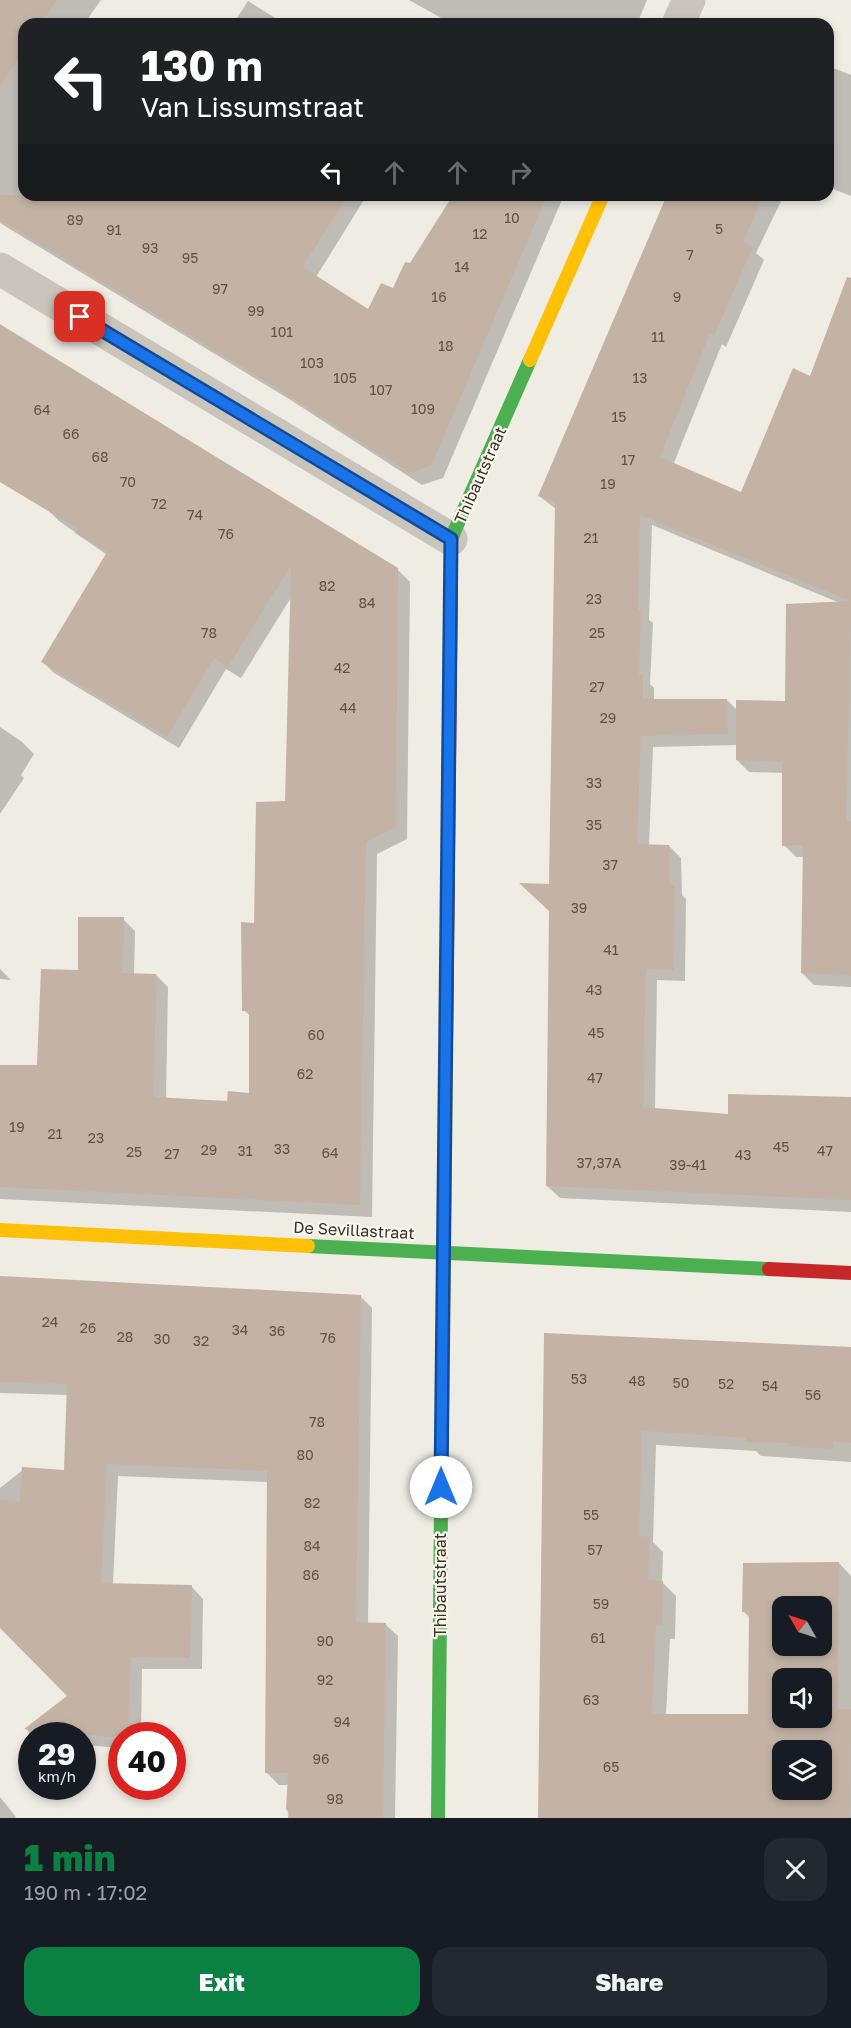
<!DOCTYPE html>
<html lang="en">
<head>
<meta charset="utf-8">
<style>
	:root { --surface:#171b24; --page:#242831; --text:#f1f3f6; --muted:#9ea1a6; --accent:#0b8043 }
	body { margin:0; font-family:"Golos Text",sans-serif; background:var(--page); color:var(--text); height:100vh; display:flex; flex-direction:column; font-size:22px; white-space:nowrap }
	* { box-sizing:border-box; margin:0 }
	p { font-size:20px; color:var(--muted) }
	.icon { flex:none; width:33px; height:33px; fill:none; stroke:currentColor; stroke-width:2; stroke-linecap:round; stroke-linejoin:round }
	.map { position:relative; height:1818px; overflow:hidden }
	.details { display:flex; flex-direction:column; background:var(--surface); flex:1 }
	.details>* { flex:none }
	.banner { position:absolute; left:18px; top:18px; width:816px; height:183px; border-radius:18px; box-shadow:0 3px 9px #0003; background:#202124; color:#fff; overflow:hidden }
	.needle { width:39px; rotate:309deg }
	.buttons { position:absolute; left:772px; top:1596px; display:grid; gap:12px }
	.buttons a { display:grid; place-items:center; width:60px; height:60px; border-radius:12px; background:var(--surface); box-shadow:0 3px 9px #0003; font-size:30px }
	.speed { position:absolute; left:18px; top:1722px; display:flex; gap:12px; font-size:30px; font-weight:700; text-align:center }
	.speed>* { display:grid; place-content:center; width:78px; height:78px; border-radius:50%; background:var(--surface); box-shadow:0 3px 9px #0003; line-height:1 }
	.speed small { font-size:15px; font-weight:400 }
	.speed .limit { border:9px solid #d22; background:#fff; color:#111 }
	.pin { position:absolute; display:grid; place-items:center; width:51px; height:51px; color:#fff; margin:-26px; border-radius:12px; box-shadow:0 3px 9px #0006 }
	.me { position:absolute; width:66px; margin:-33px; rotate:0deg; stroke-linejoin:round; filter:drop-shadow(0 0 4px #0008) }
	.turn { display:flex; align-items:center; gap:21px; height:126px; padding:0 24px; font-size:27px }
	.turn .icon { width:78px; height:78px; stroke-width:2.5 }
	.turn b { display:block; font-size:42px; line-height:51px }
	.lanes { display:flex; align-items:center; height:57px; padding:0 24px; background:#0003; justify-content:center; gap:30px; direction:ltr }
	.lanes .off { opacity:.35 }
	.round { display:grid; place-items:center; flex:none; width:63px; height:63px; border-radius:18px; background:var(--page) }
	.overview { display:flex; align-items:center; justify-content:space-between; height:102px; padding:0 24px }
	h1 { font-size:36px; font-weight:800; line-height:45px; color:var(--accent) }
	.primary-button { display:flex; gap:12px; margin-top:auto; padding:12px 24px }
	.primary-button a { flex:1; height:69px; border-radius:18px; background:var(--accent); color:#fff; font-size:24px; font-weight:800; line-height:69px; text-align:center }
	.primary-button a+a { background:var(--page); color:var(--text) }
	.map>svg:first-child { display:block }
	.shadow { fill:#0003; fill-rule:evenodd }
	.building { fill:#c4b3a5; fill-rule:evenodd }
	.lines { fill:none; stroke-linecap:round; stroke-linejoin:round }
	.street { stroke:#c9c4bc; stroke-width:33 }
	.fast { stroke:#4caf50; stroke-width:14 }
	.slow { stroke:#ffc107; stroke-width:14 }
	.jam { stroke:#c62828; stroke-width:14 }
	.route-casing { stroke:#114b97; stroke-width:15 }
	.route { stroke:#1a73e8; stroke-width:10 }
	.labels { text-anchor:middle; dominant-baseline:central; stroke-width:4.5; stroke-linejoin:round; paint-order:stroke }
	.number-label { font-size:14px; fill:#5c5249 }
	.street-label { font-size:16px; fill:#3a322a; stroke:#fbf7ec }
</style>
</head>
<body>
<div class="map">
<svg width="851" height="1818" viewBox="0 0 851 1818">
	<rect width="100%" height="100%" fill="#efece4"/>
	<g class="shadow">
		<polygon points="0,0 101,0 84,24 24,24 24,195 367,195 316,277 368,311 394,290 411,265 450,203 445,195 564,195 443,478 422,485 289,399 0,223"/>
		<polygon points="409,0 647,0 637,24 452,24"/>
		<polygon points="248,1 285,24 233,24"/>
		<polygon points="828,66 851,75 851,196 828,187"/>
		<path d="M669 195H784L756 253 764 260 726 347 722 344 673 465 742 494 811 378 851 301V987L814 985 802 973 804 857H796L784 845V773L749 772 737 760V745L653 747 649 846H669L681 858 682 895 686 899 685 981 657 980 655 1110 729 1115 851 1098V1212L560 1198 547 1186 556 509 539 496ZM652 525 840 603 786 703 737 710 727 700H654V688L650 684 653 623 649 620Z"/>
		<polygon points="0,324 397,569 410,582 407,839 377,854 372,1217 0,1199 0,1067 39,1066 79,972 123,919 135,931 134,975 156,975 168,987 166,1099 229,1103 251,1094 251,1017 244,1010 255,924 286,803 292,596 241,678 226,669 179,748 54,673 43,662 107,555 59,521 0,464"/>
		<polygon points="0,727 21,741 34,754 21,775 24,778 0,814"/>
		<polygon points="0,969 11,980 0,979"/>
		<polygon points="0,1279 360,1296 372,1308 368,1624 385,1624 398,1636 395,1818 290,1818 287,1810 289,1785 279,1785 266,1772 269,1482 118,1476 113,1584 191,1586 203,1599 202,1669 142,1669 141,1736 122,1736 122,1748 82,1745 82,1736 32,1736 26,1729 69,1697 0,1625 0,1488 24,1469 65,1472 68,1395 0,1393"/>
		<path d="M545 1335 851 1349V1462L761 1456 756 1451 656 1445 653 1542 663 1552 662 1582 676 1596 675 1639H670L666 1715 750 1716V1618L743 1611 839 1563 851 1576V1818H539ZM783 1606H822V1646H783ZM783 1678H822V1718H783ZM783 1750H822V1790H783Z"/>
		<polygon points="0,1797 16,1817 15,1818 0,1818"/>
	</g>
	<g class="building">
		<polygon points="0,0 57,0 41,24 24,24 24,50 0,86"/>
		<polygon points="0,195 348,195 303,267 368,309 381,283 393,288 405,262 410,263 453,195 547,195 431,466 409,473 275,387 0,220"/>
		<polygon points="667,195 764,195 743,242 753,247 714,336 710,333 660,457 741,492 793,368 810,376 847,277 851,278 851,615 846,821 851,821 851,976 801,973 803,845 782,846 782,762 736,760 736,700 785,701 786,604 850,601 640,515 638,610 641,610 639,675 643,674 643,699 727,699 728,734 641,736 637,844 669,845 670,885 675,885 674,970 646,969 643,1107 728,1114 728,1094 851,1097 851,1200 546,1186 549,911 519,883 549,884 555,502 538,496"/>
		<polygon points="0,325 398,568 396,827 366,842 360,1205 0,1187 0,1065 37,1065 41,969 78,970 78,917 124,917 122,973 156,974 154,1097 227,1101 228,1091 249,1093 249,1011 242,1011 241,922 254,923 256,802 285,801 291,566 228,667 214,658 167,737 41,662 107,552 75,533 78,529 0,482"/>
		<polygon points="0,1276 361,1295 356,1622 386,1623 383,1818 288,1818 289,1810 286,1810 288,1773 265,1773 267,1471 107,1464 101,1583 192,1585 190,1658 131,1657 128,1736 122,1736 122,1738 24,1729 67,1696 0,1628 0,1500 20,1501 22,1467 64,1470 67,1384 0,1382"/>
		<path d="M544 1333 851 1347V1443L833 1442V1449L788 1446 789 1443 745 1442 746 1438 642 1431 639 1537H650L648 1580 663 1581 662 1625H656L652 1714H748L749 1611 742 1612 743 1563 839 1562 837 1709H851L850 1818H538ZM783 1606H822V1646H783ZM783 1678H822V1718H783ZM783 1750H822V1790H783Z"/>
	</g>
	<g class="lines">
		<g class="street">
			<polyline points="678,24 689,0"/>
			<polyline points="0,269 451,539"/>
		</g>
		<g class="fast">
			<polyline points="451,569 451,539 530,360"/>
			<polyline points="308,1246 769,1269"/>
			<polyline points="438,1818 441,1507"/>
		</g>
		<g class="slow">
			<polyline points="530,360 603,195"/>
			<polyline points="0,1230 308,1246"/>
			<polyline points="441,1507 446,1046"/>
		</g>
		<g class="jam">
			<polyline points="446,1046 451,569"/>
			<polyline points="769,1269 851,1273"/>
		</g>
	</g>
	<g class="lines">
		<g class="route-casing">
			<polyline id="route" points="80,317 451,539 441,1487"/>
		</g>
		<use href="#route" class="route"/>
	</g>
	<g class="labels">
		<g class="number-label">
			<text x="512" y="217">10</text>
			<text x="75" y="219">89</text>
			<text x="719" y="228">5</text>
			<text x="114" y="229">91</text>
			<text x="480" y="233">12</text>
			<text x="150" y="247">93</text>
			<text x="690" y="254">7</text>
			<text x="190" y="257">95</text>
			<text x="462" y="266">14</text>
			<text x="220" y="288">97</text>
			<text x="439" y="296">16</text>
			<text x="677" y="296">9</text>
			<text x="256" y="310">99</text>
			<text x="282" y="331">101</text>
			<text x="658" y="336">11</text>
			<text x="446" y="345">18</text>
			<text x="312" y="362">103</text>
			<text x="345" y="377">105</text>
			<text x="640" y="377">13</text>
			<text x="381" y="389">107</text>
			<text x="423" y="408">109</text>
			<text x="42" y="409">64</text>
			<text x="619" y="416">15</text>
			<text x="71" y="433">66</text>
			<text x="100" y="456">68</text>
			<text x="628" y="459">17</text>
			<text x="128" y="481">70</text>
			<text x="608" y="483">19</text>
			<text x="159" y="503">72</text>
			<text x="195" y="514">74</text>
			<text x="226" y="533">76</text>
			<text x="591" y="537">21</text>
			<text x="327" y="585">82</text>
			<text x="594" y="598">23</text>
			<text x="367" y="602">84</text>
			<text x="209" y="632">78</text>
			<text x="597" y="632">25</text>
			<text x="342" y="667">42</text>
			<text x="597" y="686">27</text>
			<text x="348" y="707">44</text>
			<text x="608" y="717">29</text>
			<text x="594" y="782">33</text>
			<text x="594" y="824">35</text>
			<text x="610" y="864">37</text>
			<text x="579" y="907">39</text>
			<text x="611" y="949">41</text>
			<text x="594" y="989">43</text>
			<text x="596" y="1032">45</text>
			<text x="316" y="1034">60</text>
			<text x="305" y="1073">62</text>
			<text x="595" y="1077">47</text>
			<text x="17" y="1126">19</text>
			<text x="55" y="1133">21</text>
			<text x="96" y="1137">23</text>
			<text x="781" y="1146">45</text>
			<text x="282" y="1148">33</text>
			<text x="209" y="1149">29</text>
			<text x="245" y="1150">31</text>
			<text x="825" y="1150">47</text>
			<text x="134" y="1151">25</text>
			<text x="330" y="1152">64</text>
			<text x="172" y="1153">27</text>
			<text x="743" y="1154">43</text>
			<text x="599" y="1162">37,37A</text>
			<text x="688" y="1164">39-41</text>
			<text x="50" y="1321">24</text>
			<text x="88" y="1327">26</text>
			<text x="240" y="1329">34</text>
			<text x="277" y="1330">36</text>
			<text x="125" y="1336">28</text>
			<text x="328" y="1337">76</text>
			<text x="162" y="1338">30</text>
			<text x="201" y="1340">32</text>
			<text x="579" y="1378">53</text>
			<text x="637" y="1380">48</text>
			<text x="681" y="1382">50</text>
			<text x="726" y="1383">52</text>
			<text x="770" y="1385">54</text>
			<text x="813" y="1394">56</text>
			<text x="317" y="1421">78</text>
			<text x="305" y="1454">80</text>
			<text x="312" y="1502">82</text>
			<text x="591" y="1514">55</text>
			<text x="312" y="1545">84</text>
			<text x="595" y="1549">57</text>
			<text x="311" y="1574">86</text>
			<text x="601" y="1603">59</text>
			<text x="598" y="1637">61</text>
			<text x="325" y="1640">90</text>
			<text x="325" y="1679">92</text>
			<text x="591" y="1699">63</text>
			<text x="342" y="1721">94</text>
			<text x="321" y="1758">96</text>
			<text x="611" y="1766">65</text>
			<text x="335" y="1798">98</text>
		</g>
		<g class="street-label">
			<text transform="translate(480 475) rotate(-66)">Thibautstraat</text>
			<text transform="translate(354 1230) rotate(3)">De Sevillastraat</text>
			<text transform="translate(440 1585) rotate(-90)">Thibautstraat</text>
		</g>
	</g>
</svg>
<div class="buttons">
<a><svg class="needle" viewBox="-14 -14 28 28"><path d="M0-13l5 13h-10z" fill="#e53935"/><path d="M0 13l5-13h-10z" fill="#9ea1a6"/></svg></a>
<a><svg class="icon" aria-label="sound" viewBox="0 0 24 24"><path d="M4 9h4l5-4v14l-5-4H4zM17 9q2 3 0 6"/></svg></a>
<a><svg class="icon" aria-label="layers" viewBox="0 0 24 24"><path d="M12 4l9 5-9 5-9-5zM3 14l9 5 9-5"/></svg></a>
</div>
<div class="speed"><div>29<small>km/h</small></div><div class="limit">40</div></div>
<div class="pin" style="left:80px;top:317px;background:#d93025"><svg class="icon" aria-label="arrive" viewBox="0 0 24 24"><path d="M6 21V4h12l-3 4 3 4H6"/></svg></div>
<svg class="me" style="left:441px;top:1487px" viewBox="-20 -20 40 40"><circle r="19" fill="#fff"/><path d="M0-13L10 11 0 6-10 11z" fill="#1a73e8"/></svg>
<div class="banner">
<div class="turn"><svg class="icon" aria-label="left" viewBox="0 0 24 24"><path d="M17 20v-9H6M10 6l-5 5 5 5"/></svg><div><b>130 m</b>Van Lissumstraat</div></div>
<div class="lanes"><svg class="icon" aria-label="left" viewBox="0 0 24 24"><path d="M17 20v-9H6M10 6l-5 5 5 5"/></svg><svg class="icon off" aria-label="ahead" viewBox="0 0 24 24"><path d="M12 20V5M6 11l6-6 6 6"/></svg><svg class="icon off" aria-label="ahead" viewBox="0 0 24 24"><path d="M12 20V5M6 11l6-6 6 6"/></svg><svg class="icon off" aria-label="right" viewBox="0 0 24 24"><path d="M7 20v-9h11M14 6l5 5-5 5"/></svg></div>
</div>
</div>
<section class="details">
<div class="overview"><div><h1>1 min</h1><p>190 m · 17:02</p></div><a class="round"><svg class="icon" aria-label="close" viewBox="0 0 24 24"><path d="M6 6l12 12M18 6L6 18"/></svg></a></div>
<div class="primary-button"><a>Exit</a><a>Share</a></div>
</section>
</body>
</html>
